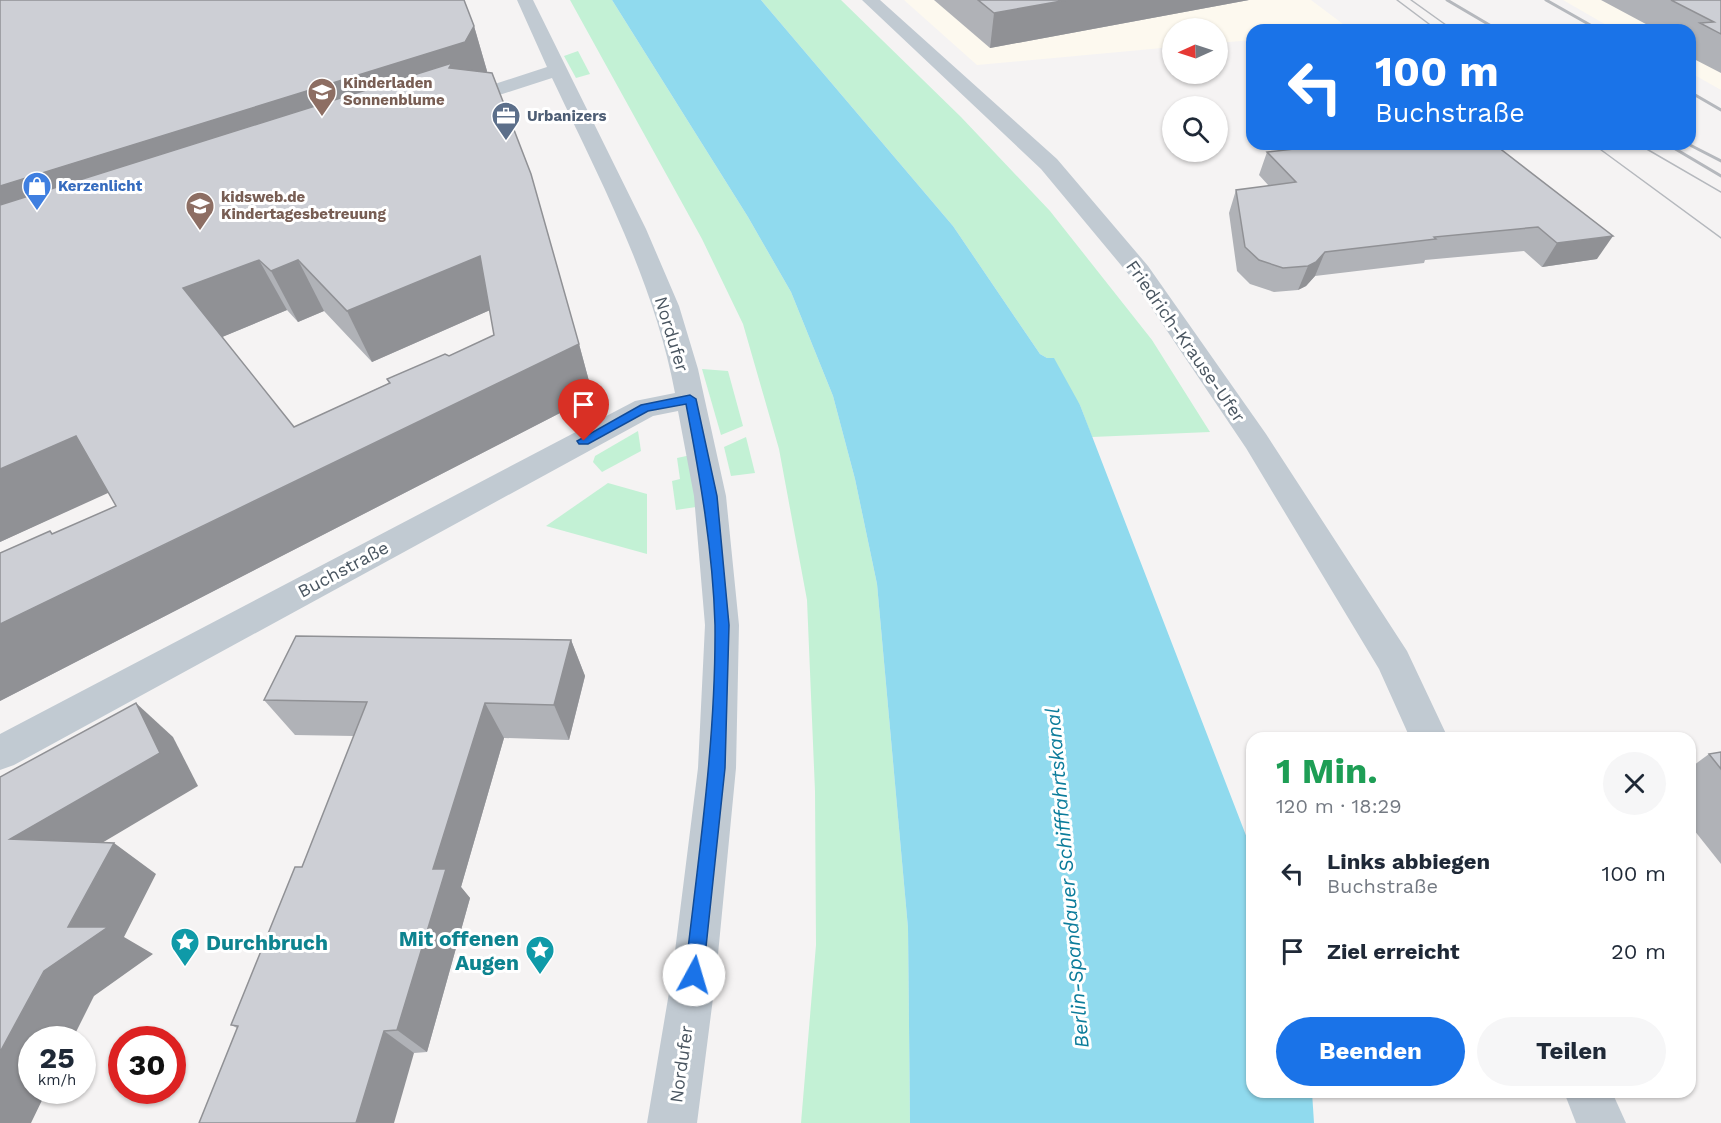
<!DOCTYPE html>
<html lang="de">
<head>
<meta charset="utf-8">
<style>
	:root { --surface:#fff; --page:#f6f6f7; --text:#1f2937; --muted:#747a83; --accent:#1a73e8 }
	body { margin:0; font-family:"Work Sans",sans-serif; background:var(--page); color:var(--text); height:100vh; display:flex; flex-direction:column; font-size:22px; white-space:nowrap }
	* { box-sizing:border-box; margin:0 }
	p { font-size:20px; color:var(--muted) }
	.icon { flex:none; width:33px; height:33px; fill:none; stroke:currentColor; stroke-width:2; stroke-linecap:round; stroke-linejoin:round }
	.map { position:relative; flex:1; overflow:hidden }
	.details { position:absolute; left:1246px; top:732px; width:450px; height:366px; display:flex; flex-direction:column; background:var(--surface); border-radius:18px; box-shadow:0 2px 4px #0004 }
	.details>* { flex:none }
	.hud { position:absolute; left:1246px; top:24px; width:450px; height:126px; border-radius:18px; box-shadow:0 2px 4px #0004; background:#1a73e8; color:#fff; overflow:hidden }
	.needle { width:39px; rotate:267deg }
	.fabs { position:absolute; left:1162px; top:18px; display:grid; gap:12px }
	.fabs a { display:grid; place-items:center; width:66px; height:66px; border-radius:50%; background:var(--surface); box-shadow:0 2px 4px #0004; font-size:30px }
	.speed { position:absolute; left:18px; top:1026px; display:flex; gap:12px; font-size:30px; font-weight:700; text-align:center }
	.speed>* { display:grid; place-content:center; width:78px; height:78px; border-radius:50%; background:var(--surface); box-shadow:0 2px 4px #0004; line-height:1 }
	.speed small { font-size:15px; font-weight:400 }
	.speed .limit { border:9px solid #d22; background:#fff; color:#111 }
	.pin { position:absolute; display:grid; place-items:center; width:51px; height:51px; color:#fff; margin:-62px -26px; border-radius:50% 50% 50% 0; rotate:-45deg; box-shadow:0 0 6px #0007 }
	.pin .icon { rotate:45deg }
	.me { position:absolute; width:66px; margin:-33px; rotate:6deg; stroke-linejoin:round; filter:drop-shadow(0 0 4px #0008) }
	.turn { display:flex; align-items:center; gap:21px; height:126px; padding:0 30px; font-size:27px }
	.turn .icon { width:78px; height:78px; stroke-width:2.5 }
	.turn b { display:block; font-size:42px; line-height:51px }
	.round { display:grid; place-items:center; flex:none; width:63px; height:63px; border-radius:32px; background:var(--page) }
	.head { display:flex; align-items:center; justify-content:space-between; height:102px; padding:0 30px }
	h1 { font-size:36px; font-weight:700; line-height:45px; color:#1e9e55 }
	.button { display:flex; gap:12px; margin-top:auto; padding:12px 30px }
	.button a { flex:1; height:69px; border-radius:36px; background:var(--accent); color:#fff; font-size:24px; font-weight:700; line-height:69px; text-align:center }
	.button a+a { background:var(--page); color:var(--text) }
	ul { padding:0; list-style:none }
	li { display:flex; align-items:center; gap:18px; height:78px; padding:0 30px }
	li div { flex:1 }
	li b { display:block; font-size:22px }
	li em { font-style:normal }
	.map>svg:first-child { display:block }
	.commercial { fill:#fdf9ef }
	.green { fill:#c3f1d5 }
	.water { fill:#90daee }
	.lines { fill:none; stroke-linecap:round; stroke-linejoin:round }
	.minor { fill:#c1cad2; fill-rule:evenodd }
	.tertiary { fill:#c1cad2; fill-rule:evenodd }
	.tram { stroke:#b5b8bd; stroke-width:1.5 }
	.rail { stroke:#b5b8bd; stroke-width:3 }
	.wall { fill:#b0b2b7; fill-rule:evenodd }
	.shaded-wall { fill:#909195 }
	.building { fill:#cdcfd5; stroke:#909195; stroke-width:1.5; fill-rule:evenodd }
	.route { fill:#1a73e8; stroke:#114b97; stroke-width:1.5 }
	.labels { text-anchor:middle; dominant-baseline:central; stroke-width:6; stroke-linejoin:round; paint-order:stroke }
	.far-education-label { font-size:15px; font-weight:bold; fill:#785e54; stroke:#fff; text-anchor:start }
	.far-service-label { font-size:15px; font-weight:bold; fill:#4e5e75; stroke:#fff; text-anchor:start }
	.far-shop-label { font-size:15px; font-weight:bold; fill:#366cbe; stroke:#fff; text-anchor:start }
	.street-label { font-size:18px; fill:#4a5661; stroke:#fff }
	.water-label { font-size:20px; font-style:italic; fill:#0c7c9b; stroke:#fff }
	.near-culture-label { font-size:21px; font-weight:bold; fill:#0d838f; stroke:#fff; text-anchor:end }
</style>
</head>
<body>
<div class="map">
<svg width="1721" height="1123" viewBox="0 0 1721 1123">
	<rect width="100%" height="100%" fill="#f5f3f3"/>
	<g class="commercial">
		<polygon points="904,0 1311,0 1351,30 1252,30 1252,40 1218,43 1218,28 1173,28 1173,47 977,65"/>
		<polygon points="1563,0 1715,0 1721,3 1721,90 1691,73 1690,30 1615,30"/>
	</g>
	<g class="green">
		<polygon points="570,0 612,0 748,217 791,292 833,396 855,479 877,584 908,928 910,1123 801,1123 816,945 815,791 807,600 779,449 743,324 702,239"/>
		<polygon points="761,0 841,0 961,117 1050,211 1152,340 1210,432 1092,437 1080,405 1047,358 1040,354 953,226"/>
		<polygon points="578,51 590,74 576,78 564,56"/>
		<polygon points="702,369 728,371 743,426 721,435"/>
		<polygon points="638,431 641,451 602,472 593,462 595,456"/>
		<polygon points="746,437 755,473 731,476 724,447"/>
		<polygon points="691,455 696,507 676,510 672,481 680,479 677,458"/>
		<polygon points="608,483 647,494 647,554 546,526"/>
	</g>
	<polygon class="water" points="612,0 761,0 953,226 1040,354 1047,358 1054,358 1080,405 1252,851 1252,1092 1312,1092 1314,1123 910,1123 908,928 877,584 855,479 833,396 791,292 748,217"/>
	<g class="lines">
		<path class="minor" d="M517 0H533L646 229 679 306 698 369 726 496 739 625 736 768 716 975 697 1123H647L672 975 698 768 705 625 694 496 678 411 653 416 14 765 0 770V734L635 401 675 393C654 281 600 180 552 78L456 109 449 107 446 103 449 99 547 67Z"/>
		<g class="tertiary">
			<polygon points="862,0 880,0 1057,159 1148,266 1266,434 1407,651 1448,738 1410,738 1379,669 1246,448 1130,276 1041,169"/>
			<polygon points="1564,1092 1612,1092 1626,1123 1576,1123"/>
		</g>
		<g class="tram">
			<polyline points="1397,0 1437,30"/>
			<polyline points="1411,0 1453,30"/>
			<polyline points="1593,144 1721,238"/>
			<polyline points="1638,144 1721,192"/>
		</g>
		<g class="rail">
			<polyline points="1447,0 1498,30"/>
			<polyline points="1546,0 1599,30"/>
			<polyline points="1690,92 1721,110"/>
			<polyline points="1667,144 1721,176"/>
			<polyline points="1688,144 1721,161"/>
		</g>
	</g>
	<g class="wall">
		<path d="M0 0 474 26 487 71V72L579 344 593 396 0 701 50 531 53 534 116 506 108 492 0 542ZM287 310 298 322 324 311 372 362 490 310 494 335 449 356 387 379 389 383 294 427 222 337Z"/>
		<polygon points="934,0 1249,0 990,48"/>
		<polygon points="1601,0 1721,0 1721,73 1690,57 1690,30 1657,30"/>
		<polygon points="1494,144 1597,259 1542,267 1524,251 1425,260 1424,263 1315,276 1306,286 1298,290 1274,292 1250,284 1237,271 1229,213 1236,190 1269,186 1259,175 1267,152"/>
		<polygon points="571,640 585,676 569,740 504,738 461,887 470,898 427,1052 414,1053 237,1028 231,1025 302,867 354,736 295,735 264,700"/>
		<polygon points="1721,752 1721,864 1690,825 1690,768 1709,754"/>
		<polygon points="1483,1092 1511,1092 1506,1094"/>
	</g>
	<g class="shaded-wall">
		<polygon points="1067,0 1249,0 990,48 994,13"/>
		<polygon points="474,26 487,71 478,88 0,248 0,186"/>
		<polygon points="1613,236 1597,259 1542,267 1557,243"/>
		<polygon points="1325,252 1315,276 1306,286 1298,290 1308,266"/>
		<polygon points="480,256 497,307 372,362 347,311"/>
		<polygon points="259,260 287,310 215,340 183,288"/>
		<polygon points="298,260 324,311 298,322 271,271"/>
		<polygon points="579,344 593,396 0,701 0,624 52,534 50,531 96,578"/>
		<polygon points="76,436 119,488 0,542 0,469"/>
		<polygon points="571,640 585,676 569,740 554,705"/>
		<polygon points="136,703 173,737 198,786 58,869 10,839"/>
		<polygon points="485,703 504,738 461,887 470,898 427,1052 397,1030 433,869"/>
		<polygon points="114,843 156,874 124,937 153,954 94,996 72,1040 32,1040 32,1090 47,1090 31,1123 0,1123 0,1052"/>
		<polygon points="384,1031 414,1053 394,1123 356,1123"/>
	</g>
	<g class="building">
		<polygon points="0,0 464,0 474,26 465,42 0,186"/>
		<polygon points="978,0 1067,0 994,13"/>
		<polygon points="1671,0 1721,0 1721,34 1700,23 1714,22"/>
		<path d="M452 63 449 68 492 73 531 174 579 344 0 624V553L50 531 52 534 116 506 76 436 0 469V205ZM480 256 494 335 449 356 445 354 387 379 390 383 294 427 183 288 259 260 271 271 298 260 347 311Z"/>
		<polygon points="1338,144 1494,144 1613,236 1557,243 1538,227 1434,237 1436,239 1325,252 1316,262 1308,266 1283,268 1259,260 1245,247 1236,190 1296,182 1267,152"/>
		<polygon points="296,636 571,640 554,705 485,703 433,869 446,869 397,1030 384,1031 356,1123 199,1123 238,1026 231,1025 295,867 302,867 367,702 264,700"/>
		<polygon points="136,703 160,753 10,839 114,843 68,927 108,927 44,971 0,1052 0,777"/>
		<polygon points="1721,752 1721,769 1709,754"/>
	</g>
	<path class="route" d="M690 395 696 399 717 496 729 625 725 768 703 975 700 981 694 984 687 981 685 975C698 859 716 742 715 625 713 551 700 477 686 404L648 411 588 444H579L577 441 641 405Z"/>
	<defs>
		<g id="school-pin" transform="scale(1.5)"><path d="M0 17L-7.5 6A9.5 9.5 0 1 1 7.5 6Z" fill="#8d6e63" stroke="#fff"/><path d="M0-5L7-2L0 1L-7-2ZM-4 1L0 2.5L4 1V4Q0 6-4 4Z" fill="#fff"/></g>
		<g id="office-pin" transform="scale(1.5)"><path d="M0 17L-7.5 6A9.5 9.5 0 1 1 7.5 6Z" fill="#5c6f8a" stroke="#fff"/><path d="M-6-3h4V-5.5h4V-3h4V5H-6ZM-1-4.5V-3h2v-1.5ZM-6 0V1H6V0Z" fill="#fff"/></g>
		<g id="shop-pin" transform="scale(1.5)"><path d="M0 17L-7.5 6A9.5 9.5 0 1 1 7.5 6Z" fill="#3f7fe0" stroke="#fff"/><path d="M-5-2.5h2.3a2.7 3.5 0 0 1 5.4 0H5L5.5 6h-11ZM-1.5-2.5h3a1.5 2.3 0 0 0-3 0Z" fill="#fff"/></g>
		<g id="sight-pin" transform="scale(1.5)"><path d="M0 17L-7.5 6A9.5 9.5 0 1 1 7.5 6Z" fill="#0f9aa8" stroke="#fff"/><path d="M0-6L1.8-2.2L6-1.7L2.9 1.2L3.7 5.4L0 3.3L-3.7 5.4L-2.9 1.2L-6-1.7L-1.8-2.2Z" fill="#fff"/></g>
	</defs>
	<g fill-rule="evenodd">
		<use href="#school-pin" x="322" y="92"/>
		<use href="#office-pin" x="506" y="116"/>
		<use href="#shop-pin" x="37" y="186"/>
		<use href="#school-pin" x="200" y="206"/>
		<use href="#sight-pin" x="185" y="942"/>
		<use href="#sight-pin" x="540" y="950"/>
	</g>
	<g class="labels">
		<g class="far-education-label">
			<text x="343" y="83">Kinderladen<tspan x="343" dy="17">Sonnenblume</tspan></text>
			<text x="221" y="197">kidsweb.de<tspan x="221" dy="17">Kindertagesbetreuung</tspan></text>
		</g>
		<g class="far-service-label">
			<text x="527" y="116">Urbanizers</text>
		</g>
		<g class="far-shop-label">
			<text x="58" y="186">Kerzenlicht</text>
		</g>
		<g class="street-label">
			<text transform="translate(672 334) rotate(73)">Nordufer</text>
			<text transform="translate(1186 341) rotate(55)">Friedrich-Krause-Ufer</text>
			<text transform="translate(343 569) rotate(-28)">Buchstraße</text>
			<text transform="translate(681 1064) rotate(-82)">Nordufer</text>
		</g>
		<g class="water-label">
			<text transform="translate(1067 878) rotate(-95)">Berlin-Spandauer Schifffahrtskanal</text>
		</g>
		<g class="near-culture-label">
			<text x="519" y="938">Mit offenen<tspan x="519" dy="24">Augen</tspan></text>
			<text x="206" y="942" text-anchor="start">Durchbruch</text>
		</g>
	</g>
</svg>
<div class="fabs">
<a><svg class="needle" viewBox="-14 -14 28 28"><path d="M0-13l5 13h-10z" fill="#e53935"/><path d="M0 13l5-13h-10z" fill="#747a83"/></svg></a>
<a><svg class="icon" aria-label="search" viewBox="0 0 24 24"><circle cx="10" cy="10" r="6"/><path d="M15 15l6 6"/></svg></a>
</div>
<div class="speed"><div>25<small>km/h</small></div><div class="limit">30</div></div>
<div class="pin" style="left:584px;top:441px;background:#d93025"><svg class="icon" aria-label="arrive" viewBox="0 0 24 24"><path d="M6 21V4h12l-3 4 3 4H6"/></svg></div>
<svg class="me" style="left:694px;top:975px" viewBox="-20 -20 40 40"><circle r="19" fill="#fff"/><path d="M0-13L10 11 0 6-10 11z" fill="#1a73e8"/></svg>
<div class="hud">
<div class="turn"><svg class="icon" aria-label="left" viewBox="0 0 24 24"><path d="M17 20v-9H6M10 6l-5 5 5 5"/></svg><div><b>100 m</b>Buchstraße</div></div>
</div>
<section class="details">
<div class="head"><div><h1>1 Min.</h1><p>120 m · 18:29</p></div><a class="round"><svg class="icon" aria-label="close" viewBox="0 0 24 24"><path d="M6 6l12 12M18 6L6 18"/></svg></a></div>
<ul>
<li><svg class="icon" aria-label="left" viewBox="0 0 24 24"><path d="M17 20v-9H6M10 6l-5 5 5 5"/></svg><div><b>Links abbiegen</b><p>Buchstraße</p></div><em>100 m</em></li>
<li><svg class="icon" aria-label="arrive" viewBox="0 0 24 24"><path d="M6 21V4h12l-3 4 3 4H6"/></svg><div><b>Ziel erreicht</b></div><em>20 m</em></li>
</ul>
<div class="button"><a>Beenden</a><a>Teilen</a></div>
</section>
</div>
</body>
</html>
